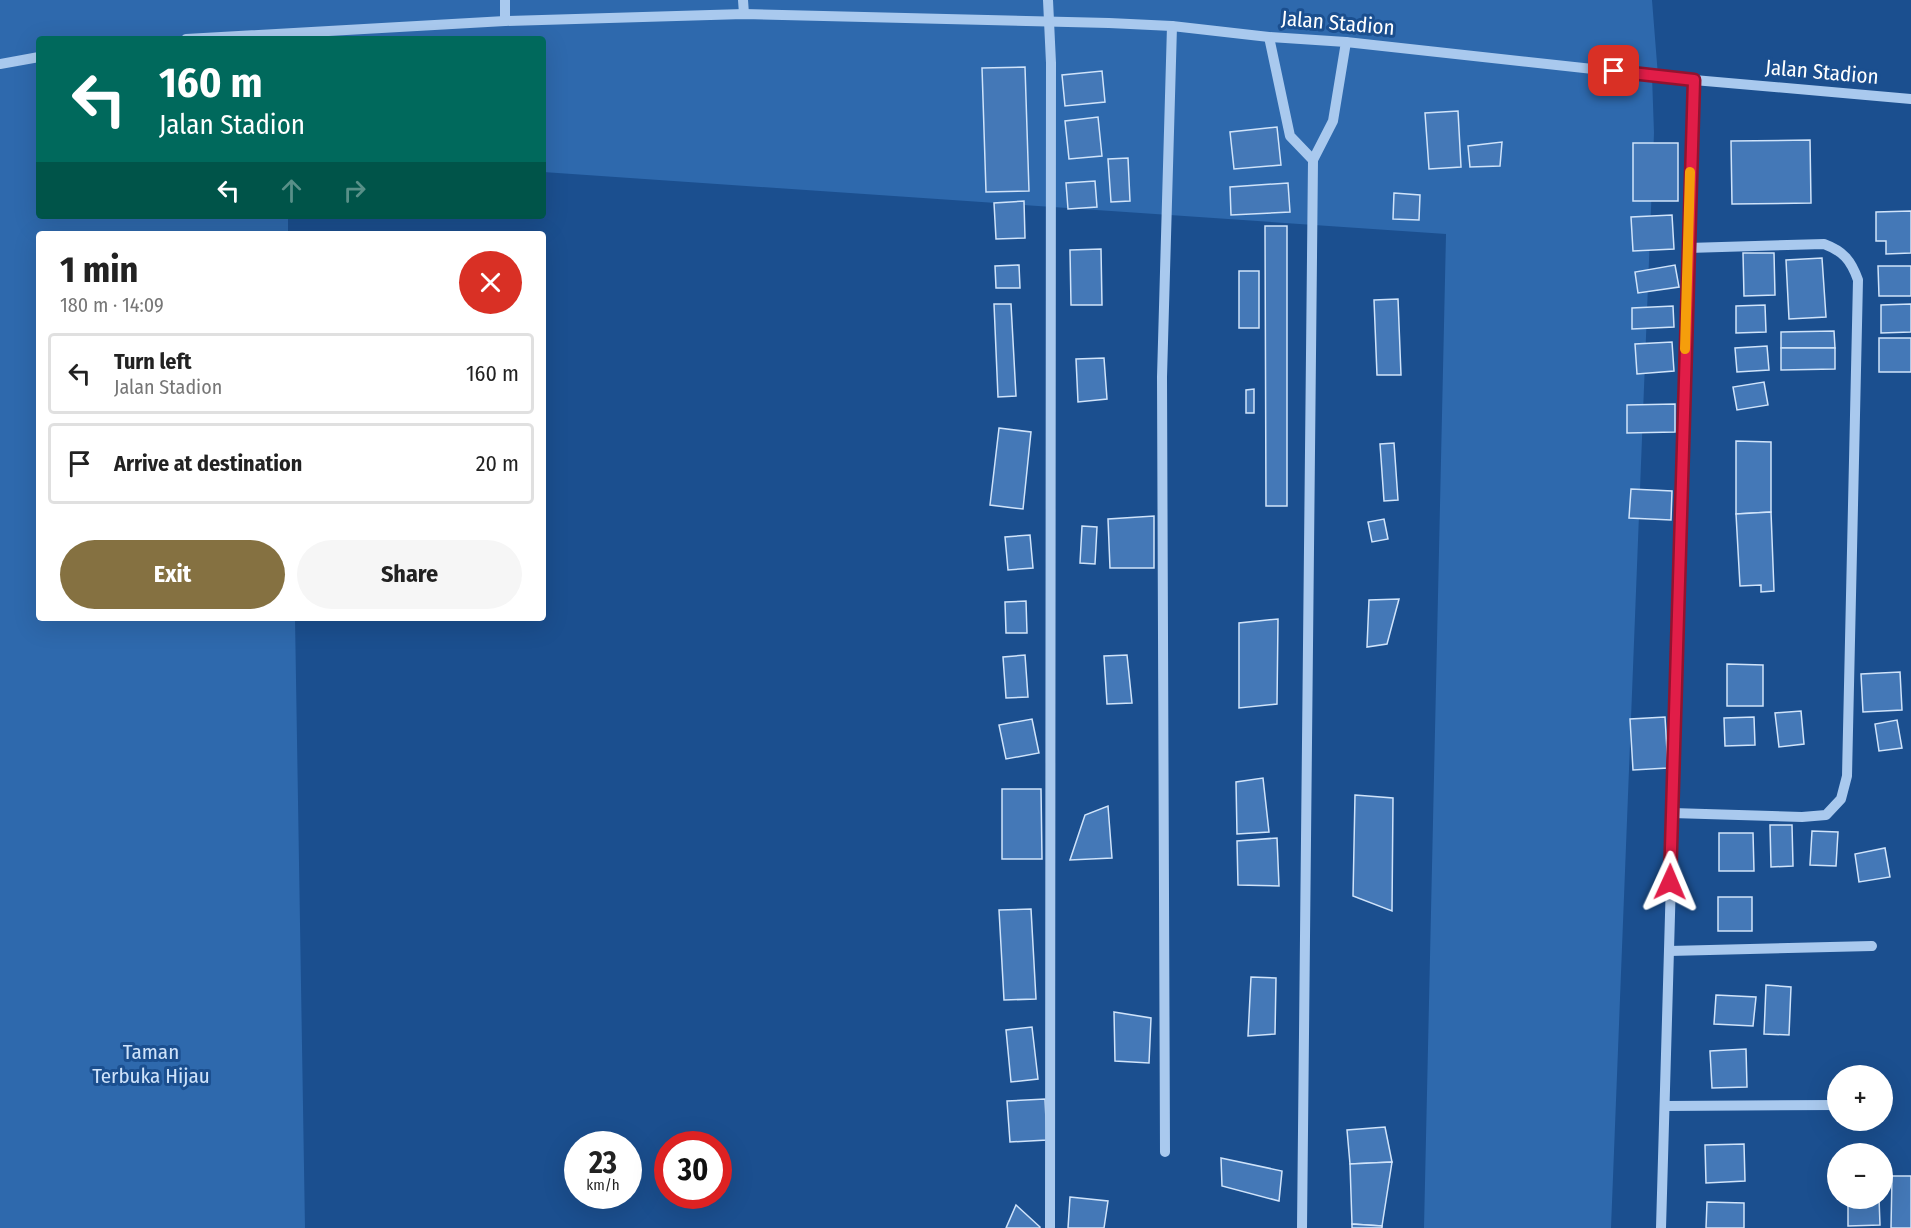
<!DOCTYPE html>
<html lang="en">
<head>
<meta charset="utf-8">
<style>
	:root { --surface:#fff; --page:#f6f6f6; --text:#222; --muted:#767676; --line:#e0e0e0; --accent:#857141 }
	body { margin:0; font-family:"Fira Sans Condensed",sans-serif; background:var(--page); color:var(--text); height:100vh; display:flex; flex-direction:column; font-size:22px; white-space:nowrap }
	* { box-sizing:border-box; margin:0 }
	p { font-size:20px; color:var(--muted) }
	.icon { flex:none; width:33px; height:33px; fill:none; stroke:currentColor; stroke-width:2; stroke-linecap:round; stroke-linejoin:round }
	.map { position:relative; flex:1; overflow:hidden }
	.details { position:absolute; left:36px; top:231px; width:510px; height:390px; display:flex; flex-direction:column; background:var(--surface); border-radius:6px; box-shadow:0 6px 24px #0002 }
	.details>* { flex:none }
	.hud { position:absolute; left:36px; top:36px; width:510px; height:183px; border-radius:6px; box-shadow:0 6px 24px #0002; background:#00695c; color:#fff; overflow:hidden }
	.tools { position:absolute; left:1827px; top:1065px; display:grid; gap:12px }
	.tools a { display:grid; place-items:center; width:66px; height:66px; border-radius:50%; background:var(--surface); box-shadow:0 6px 24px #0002; font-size:30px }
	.speed { position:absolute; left:564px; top:1131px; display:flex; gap:12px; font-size:30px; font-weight:700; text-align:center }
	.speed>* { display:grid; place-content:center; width:78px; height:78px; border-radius:50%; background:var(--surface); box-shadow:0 6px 24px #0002; line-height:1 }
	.speed small { font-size:15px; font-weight:400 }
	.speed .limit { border:9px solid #d22; background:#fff; color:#111 }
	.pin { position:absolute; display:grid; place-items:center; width:51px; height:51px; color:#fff; margin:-26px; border-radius:12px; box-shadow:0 3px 9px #0006 }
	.me { position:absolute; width:66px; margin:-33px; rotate:1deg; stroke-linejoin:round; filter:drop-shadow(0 0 4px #0008) }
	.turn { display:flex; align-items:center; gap:21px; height:126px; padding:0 24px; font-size:27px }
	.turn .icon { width:78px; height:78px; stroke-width:2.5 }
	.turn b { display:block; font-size:42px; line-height:51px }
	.lanes { display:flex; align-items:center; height:57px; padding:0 24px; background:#0003; justify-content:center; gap:30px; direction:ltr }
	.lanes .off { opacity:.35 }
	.round { display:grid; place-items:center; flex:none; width:63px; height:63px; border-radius:32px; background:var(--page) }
	.overview { display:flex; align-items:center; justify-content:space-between; height:102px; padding:0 24px }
	h1 { font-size:36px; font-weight:700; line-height:45px }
	.cta { display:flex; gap:12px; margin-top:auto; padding:12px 24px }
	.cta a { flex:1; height:69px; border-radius:36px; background:var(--accent); color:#fff; font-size:24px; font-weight:700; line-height:69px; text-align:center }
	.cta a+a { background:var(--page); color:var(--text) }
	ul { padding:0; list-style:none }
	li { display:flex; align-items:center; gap:18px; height:81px; margin:0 12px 9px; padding:0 12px; border:3px solid var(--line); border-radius:6px }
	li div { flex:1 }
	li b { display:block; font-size:22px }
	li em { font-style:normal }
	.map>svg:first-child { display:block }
	.green { fill:#2e69ad }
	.building { fill:#4478b7; stroke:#cfe3fa; stroke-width:1.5 }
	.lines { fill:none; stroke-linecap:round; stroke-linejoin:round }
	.minor { stroke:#a9c9ee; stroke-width:10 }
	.route-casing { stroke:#92132f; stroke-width:15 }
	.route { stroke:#e11d48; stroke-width:10 }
	.slow { stroke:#f59e0b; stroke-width:10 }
	.labels { text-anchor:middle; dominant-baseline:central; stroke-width:6; stroke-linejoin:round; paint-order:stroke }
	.street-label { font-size:21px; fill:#fff; stroke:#1b4f8f }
	.park-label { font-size:21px; fill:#cfe3fa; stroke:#1b4f8f }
</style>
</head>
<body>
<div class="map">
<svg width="1911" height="1228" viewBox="0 0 1911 1228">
	<rect width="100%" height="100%" fill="#1b4f8f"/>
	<polygon class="green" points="0,0 1652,0 1658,76 1652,76 1654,133 1611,1228 1424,1228 1446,234 543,172 543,39 39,39 39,216 288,216 288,234 39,234 39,618 295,618 305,1228 0,1228"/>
	<g class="building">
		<polygon points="1025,67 1029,191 986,192 982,68"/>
		<polygon points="1102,71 1105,102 1065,106 1062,75"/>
		<polygon points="1458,111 1461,167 1429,169 1425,113"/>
		<polygon points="1098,117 1102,156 1069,159 1065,121"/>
		<polygon points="1277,127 1281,165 1234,169 1230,132"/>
		<polygon points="1810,140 1811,203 1732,204 1731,141"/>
		<polygon points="1502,142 1500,166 1470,167 1468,146"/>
		<rect x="1633" y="143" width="45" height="58"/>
		<polygon points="1128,158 1130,201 1111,202 1108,159"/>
		<polygon points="1095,181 1097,207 1068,209 1066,183"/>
		<polygon points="1288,183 1290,212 1231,215 1230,187"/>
		<polygon points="1394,193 1420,195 1419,220 1393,219"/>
		<polygon points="1024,201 1025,238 996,239 994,203"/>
		<polygon points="1911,211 1911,253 1886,254 1886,241 1876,241 1876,212"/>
		<polygon points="1672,215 1674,249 1633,251 1631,217"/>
		<polygon points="1265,226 1287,226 1287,506 1266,506"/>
		<polygon points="1101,249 1102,305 1071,305 1070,250"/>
		<polygon points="1743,253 1774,253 1775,295 1744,296"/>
		<polygon points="1822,258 1826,317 1789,319 1786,260"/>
		<polygon points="1019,265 1020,288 996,288 995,266"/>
		<polygon points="1675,265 1679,287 1638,293 1635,272"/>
		<polygon points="1878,266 1911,266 1911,296 1879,296"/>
		<rect x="1239" y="271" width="20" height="57"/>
		<polygon points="1398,299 1401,375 1377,375 1374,300"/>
		<polygon points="994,304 1011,304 1016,396 998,397"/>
		<polygon points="1911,304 1911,332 1881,333 1881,305"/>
		<polygon points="1765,305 1766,332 1736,333 1736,306"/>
		<polygon points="1673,306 1674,327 1632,329 1632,308"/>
		<polygon points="1834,331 1835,348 1781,348 1781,332"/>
		<rect x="1879" y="338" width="32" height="34"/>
		<polygon points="1672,342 1674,371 1637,374 1635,344"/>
		<polygon points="1767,346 1769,370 1737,372 1735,348"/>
		<polygon points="1781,348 1835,348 1835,369 1781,370"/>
		<polygon points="1104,358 1107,399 1078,402 1076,359"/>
		<polygon points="1764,382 1768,405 1737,410 1733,387"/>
		<polygon points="1254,389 1254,413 1246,413 1246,390"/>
		<polygon points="1675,404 1675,432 1627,433 1627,405"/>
		<polygon points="999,428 1031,432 1023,509 990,505"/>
		<polygon points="1736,441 1771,442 1771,512 1736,514"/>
		<polygon points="1394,443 1398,500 1384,501 1380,444"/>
		<polygon points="1631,489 1672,491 1671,520 1629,518"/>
		<polygon points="1771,512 1774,591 1761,592 1761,585 1740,586 1736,514"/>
		<polygon points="1154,516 1154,568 1110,568 1108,519"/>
		<polygon points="1384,519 1388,539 1372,542 1368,522"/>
		<polygon points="1082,526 1097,527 1095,564 1080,563"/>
		<polygon points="1030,535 1033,568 1008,570 1005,537"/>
		<polygon points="1399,599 1387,644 1367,647 1369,600"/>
		<polygon points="1026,601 1027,633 1006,633 1005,602"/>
		<polygon points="1278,619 1277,704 1239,708 1239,623"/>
		<polygon points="1025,655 1028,697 1006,698 1003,657"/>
		<polygon points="1127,655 1132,703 1107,704 1104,656"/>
		<polygon points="1727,664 1763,665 1763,706 1727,706"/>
		<polygon points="1900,672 1902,710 1863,712 1861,674"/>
		<polygon points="1801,711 1804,744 1779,747 1775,713"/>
		<polygon points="1665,717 1668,768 1633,770 1630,719"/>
		<polygon points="1754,717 1755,745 1725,746 1724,718"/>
		<polygon points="1032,719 1039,753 1006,759 999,725"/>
		<polygon points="1897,720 1902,748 1879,751 1875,724"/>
		<polygon points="1263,778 1269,832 1237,834 1236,782"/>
		<polygon points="1002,789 1041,789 1042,859 1002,859"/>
		<polygon points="1355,795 1393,798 1392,911 1353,896"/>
		<polygon points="1108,806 1112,858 1070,860 1085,815"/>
		<polygon points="1770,825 1792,825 1793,866 1771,867"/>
		<polygon points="1812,831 1838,832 1836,866 1810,865"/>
		<polygon points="1719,833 1753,833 1754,871 1719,871"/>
		<polygon points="1277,838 1279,886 1238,885 1237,841"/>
		<polygon points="1885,848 1890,877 1859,882 1855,854"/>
		<rect x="1718" y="897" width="34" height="34"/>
		<polygon points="1031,909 1036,999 1004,1000 999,910"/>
		<polygon points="1251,977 1276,978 1275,1034 1248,1036"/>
		<polygon points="1766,985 1791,987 1789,1035 1764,1034"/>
		<polygon points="1716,995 1756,997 1753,1026 1714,1024"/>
		<polygon points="1114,1012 1151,1018 1149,1063 1115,1061"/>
		<polygon points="1032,1027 1038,1079 1011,1082 1006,1030"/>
		<polygon points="1746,1049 1747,1087 1712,1088 1710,1051"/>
		<polygon points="1045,1099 1047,1140 1010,1142 1007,1101"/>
		<polygon points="1385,1127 1392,1162 1350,1164 1347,1130"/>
		<polygon points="1744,1144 1745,1181 1706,1183 1705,1145"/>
		<polygon points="1221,1158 1282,1171 1279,1201 1222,1186"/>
		<polygon points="1392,1162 1382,1226 1352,1224 1350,1164"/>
		<polygon points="1892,1176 1911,1176 1911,1228 1891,1228"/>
		<polygon points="1070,1197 1108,1201 1104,1228 1068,1228"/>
		<polygon points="1848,1198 1879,1198 1880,1225 1848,1226"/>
		<polygon points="1707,1202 1744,1203 1744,1228 1706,1228"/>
		<polygon points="1016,1205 1040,1227 1040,1228 1006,1228"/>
		<polygon points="1352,1224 1382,1226 1382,1228 1352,1228"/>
	</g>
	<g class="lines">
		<g class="minor">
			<polyline points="743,0 744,14"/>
			<polyline points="1048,0 1051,63 1050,1228"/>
			<polyline points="505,21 505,0"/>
			<polyline points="1269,37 1290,136 1313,160"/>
			<polyline points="186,39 505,21 744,14 1109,23 1172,26 1269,37 1346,42 1694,80 1911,99"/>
			<polyline points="0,64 39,57"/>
			<path d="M1672 813 1802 817 1826 815 1841 799 1847 776 1858 280C1851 260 1843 251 1824 244L1688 248"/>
			<polyline points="1669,951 1872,946"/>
			<polyline points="1665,1106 1838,1105"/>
			<polyline points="1165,1152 1162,377 1172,26"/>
			<polyline points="1302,1228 1313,160 1333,121 1346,42"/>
			<polyline points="1661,1228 1694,80"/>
		</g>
	</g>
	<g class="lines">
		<g class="route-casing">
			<polyline id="route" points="1614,71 1694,80 1670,882"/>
		</g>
		<use href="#route" class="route"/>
		<polyline class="slow" points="1685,349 1690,172"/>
	</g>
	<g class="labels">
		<g class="street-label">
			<text transform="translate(1338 23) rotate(5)">Jalan Stadion</text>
			<text transform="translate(1822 72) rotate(5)">Jalan Stadion</text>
		</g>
		<g class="park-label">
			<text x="151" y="1052">Taman<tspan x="151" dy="24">Terbuka Hijau</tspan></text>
		</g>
	</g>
</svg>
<div class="tools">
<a>+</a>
<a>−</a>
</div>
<div class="speed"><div>23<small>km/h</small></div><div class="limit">30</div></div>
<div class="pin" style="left:1614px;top:71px;background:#d93025"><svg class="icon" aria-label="arrive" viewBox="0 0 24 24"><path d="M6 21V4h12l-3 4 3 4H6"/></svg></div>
<svg class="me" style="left:1670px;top:882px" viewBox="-20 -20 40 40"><path d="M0-17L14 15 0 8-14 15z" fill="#e11d48" stroke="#fff" stroke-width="4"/></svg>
<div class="hud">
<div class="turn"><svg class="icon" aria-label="left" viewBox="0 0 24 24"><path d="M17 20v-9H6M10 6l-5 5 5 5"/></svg><div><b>160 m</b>Jalan Stadion</div></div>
<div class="lanes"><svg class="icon" aria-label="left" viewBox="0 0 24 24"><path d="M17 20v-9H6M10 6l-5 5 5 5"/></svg><svg class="icon off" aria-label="ahead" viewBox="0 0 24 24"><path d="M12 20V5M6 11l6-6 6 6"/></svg><svg class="icon off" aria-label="right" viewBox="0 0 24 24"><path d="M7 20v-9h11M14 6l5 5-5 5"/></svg></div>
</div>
<section class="details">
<div class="overview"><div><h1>1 min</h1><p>180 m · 14:09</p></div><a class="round" style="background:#d93025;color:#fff"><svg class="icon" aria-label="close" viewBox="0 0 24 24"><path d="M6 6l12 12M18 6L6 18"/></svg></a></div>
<ul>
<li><svg class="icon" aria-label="left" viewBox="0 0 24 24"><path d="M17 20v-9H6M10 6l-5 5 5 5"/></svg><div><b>Turn left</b><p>Jalan Stadion</p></div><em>160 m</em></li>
<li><svg class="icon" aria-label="arrive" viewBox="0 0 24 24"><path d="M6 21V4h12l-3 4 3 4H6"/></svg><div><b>Arrive at destination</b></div><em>20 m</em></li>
</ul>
<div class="cta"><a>Exit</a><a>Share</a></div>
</section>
</div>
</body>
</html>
